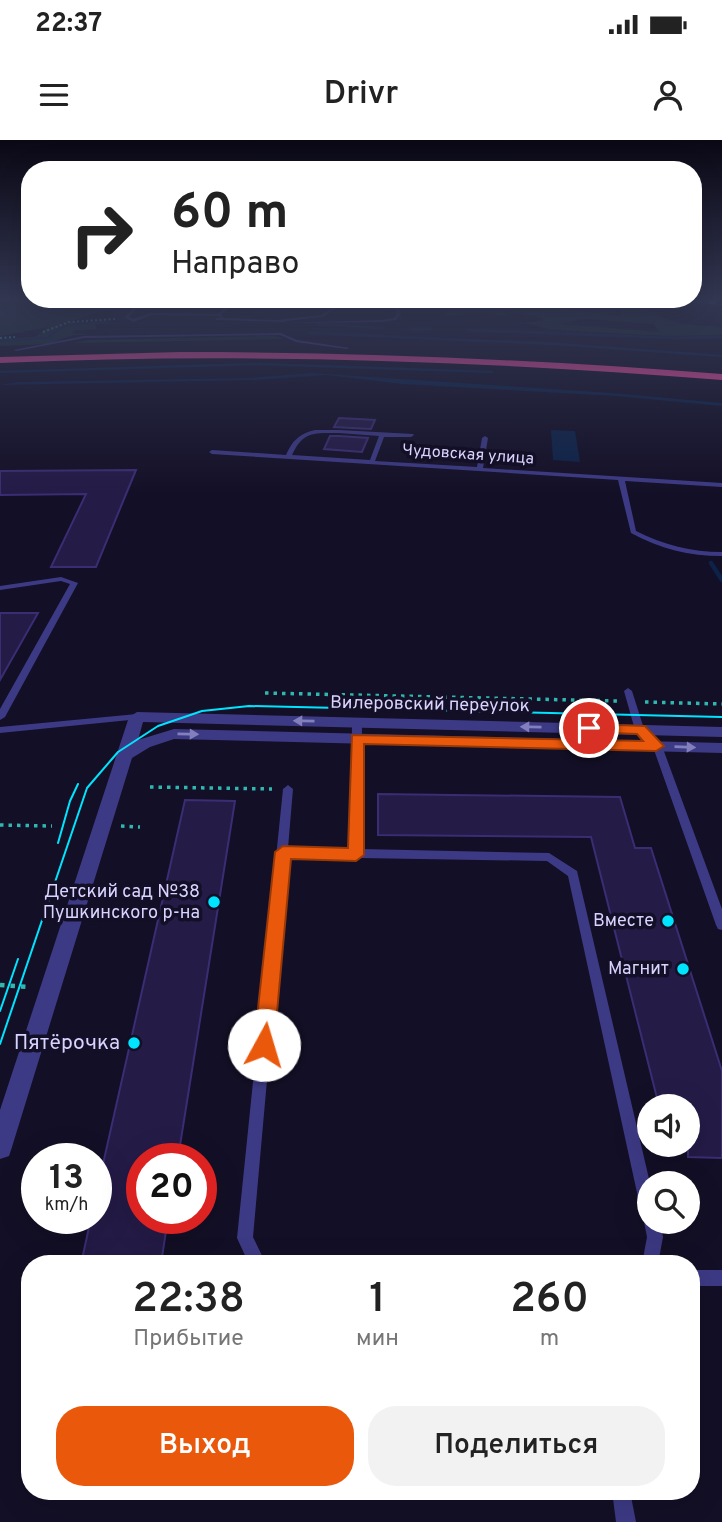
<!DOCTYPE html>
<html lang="ru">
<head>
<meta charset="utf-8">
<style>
	:root { --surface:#fff; --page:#f2f2f2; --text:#222; --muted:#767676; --accent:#ea580c }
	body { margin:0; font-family:Overpass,sans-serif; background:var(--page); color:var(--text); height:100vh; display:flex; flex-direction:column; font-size:26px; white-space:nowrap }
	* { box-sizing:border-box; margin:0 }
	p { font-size:23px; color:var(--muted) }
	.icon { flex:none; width:38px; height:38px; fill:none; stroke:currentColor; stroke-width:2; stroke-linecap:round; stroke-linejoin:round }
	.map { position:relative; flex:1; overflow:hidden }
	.details { position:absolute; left:21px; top:1115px; width:679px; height:245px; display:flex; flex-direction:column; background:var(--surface); border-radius:28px; box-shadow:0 7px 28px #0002 }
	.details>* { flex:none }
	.hud { position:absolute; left:21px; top:21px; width:681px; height:147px; border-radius:28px; box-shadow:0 7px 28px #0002; background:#fff; color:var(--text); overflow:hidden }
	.controls { position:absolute; left:637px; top:954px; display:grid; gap:14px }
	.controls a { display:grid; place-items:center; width:63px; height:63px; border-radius:50%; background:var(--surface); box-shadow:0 7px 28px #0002; font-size:35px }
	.speed { position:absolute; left:21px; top:1003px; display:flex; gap:14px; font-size:35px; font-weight:700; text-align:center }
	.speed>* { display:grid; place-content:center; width:91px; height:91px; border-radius:50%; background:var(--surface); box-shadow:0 7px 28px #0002; line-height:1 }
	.speed small { font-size:18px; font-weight:400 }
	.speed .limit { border:10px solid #d22; background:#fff; color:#111 }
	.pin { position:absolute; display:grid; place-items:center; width:60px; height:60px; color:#fff; margin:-30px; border:4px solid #fff; border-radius:50%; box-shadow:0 2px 7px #0007 }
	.me { position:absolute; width:77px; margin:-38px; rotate:6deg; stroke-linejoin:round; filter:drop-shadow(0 0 5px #0008) }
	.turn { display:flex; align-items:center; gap:24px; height:147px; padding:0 35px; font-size:32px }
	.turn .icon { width:91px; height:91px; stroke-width:2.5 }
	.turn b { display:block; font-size:49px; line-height:60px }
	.eta { display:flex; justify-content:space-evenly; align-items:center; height:119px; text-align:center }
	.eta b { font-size:42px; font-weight:600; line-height:49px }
	.action { display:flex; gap:14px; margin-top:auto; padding:14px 35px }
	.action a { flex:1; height:80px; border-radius:28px; background:var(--accent); color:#fff; font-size:28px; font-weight:600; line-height:80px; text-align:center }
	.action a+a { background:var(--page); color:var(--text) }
	.status { display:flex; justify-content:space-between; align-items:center; height:49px; padding:0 35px; background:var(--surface); direction:ltr }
	.status svg { height:19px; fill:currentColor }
	header { display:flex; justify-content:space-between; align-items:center; height:91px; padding:0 35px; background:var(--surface); font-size:32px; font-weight:600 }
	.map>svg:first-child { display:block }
	.green { fill:#12302f; fill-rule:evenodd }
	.water { fill:#0c2248 }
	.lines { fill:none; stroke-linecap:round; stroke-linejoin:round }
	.stream-far1 { stroke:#0c2248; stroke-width:2.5 }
	.stream { stroke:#0c2248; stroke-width:4.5 }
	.building { fill:#241b47; stroke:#3b2d73; stroke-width:2 }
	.path-far2 { stroke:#2fb8b0; stroke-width:2; stroke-dasharray:2 2.5; stroke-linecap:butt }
	.path-far1 { stroke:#2fb8b0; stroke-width:3.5; stroke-dasharray:3.5 5; stroke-linecap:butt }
	.path { stroke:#2fb8b0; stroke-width:4.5; stroke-dasharray:4.5 6; stroke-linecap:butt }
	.service { fill:#3d3a85; fill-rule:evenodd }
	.minor { fill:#3d3a85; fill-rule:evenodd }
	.motorway { fill:#ff4fa3; fill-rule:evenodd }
	.tram { stroke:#00e5ff; stroke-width:2 }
	.rail-casing { stroke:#00e5ff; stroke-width:3.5 }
	.rail { stroke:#130f26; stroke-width:2.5; stroke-dasharray:7; stroke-linecap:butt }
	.oneway { fill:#837fbc }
	.route { fill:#ea580c; stroke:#983908; stroke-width:2 }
	.poi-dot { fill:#00e5ff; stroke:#130f26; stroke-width:2.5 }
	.labels { text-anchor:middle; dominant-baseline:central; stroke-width:7; stroke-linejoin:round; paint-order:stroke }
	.far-street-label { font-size:16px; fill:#d9d4ff; stroke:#130f26 }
	.street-label { font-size:18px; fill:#d9d4ff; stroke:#130f26 }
	.poi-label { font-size:18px; fill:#d9d4ff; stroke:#130f26; text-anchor:end }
	.near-poi-label { font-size:21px; fill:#d9d4ff; stroke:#130f26; text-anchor:end }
</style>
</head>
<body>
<div class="status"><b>22:37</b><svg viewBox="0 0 49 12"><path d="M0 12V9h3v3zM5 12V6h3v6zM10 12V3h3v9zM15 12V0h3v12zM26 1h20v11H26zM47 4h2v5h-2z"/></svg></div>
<header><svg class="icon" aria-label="menu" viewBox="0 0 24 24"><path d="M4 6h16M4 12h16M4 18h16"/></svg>Drivr<svg class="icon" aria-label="person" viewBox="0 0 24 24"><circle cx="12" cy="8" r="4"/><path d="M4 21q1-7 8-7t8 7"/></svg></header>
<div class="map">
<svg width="722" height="1382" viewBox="0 0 722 1382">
	<rect width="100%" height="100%" fill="#130f26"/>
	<g class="green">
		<polygon points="0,160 155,160 117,165 68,182 95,182 96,189 75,190 72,193 91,195 73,195 48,204 0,206 0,199 35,197 49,187 0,196"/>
		<path d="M436 160H536L561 168 620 176 623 173 620 170C646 163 651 175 672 181 687 186 706 185 722 188V195L669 196 595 192 548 189 525 183 543 180 542 178 505 170 503 173 508 174 503 176 480 172 444 176 452 167ZM586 179 653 184 660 192 558 184Z"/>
		<polygon points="274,196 285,199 73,203 90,200"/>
	</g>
	<g class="water">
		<polygon points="312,233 612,253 722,263 722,266 616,256 402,244 327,235 253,240 0,245 18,242 249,238"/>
		<polygon points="551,290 575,291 580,322 553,320"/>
	</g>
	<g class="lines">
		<g class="stream-far1">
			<polyline points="318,184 383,188"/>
			<polyline points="411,189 431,189"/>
			<polyline points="468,190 673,198 722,197"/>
			<polyline points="310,193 556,204 722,216"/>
			<polyline points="0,201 47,198 65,185 107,182"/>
			<polyline points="0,232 259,224 492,232"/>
		</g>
		<polyline class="stream" points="711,423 722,440"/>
	</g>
	<g class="building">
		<polygon points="339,278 375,280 371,289 334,287"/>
		<polygon points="330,296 339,296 368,298 362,312 324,309"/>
		<polygon points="136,330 96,427 51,427 86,354 0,355 0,331"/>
		<polygon points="0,473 38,473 0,540"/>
		<polygon points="378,654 620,657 635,708 651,708 722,931 722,1018 688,1017 688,966 659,966 591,697 378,695"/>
		<polygon points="185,660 235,661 178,1018 142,1018 142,1078 168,1078 161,1124 81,1124 91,1078 96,1078 96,1055"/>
	</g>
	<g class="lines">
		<g class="path-far2">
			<polyline points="43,192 69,182 116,179"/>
			<polyline points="0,198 15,197"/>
		</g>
		<g class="path-far1">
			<polyline points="265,553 617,561"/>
			<polyline points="645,562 722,564"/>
			<polyline points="150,647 272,649"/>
			<polyline points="0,685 52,686"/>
			<polyline points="121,686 140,687"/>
		</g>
		<polyline class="path" points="0,845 29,847"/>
		<g class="service">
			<path d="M228 160 237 161 221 175 224 178 277 180 321 175 342 162H380L399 168 401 174 396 180 382 182 285 183 382 180 394 178 397 174 396 170 380 164H343L323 177 286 181 284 182 216 180V178H220L218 176 152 175 133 182 124 177 135 167ZM231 162 218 174 151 173 133 179 129 177 136 169Z"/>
			<polygon points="281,193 297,200 349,208 347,209 296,202 280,195 84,198 16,211 14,210 84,196"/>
			<path d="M315 290H339L413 294 414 295 411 297H384L375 321 477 327 482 298 485 296 488 298 483 328 722 343V347L625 341 636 391C664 405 691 412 722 412V416C689 416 660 409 631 393L618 340 212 314 209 312 212 310 286 315C293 300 299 294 315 290ZM339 293 379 296 370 320 292 315C303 291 314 293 339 293Z"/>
			<polygon points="61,437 78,443 5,577 0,580 0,569 70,444 61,441 0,450 0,446"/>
			<polygon points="628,548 632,551 644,589 662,606 722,769 722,790 718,789 716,785 653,607 635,590 624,551"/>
			<polygon points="137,574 140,575 142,577 140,579 0,593 0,587"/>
			<polygon points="357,580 362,583 361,709 549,713 577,731 650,1043 649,1082 660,1082 663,1097 658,1124 642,1124 647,1097 644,1082 646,1077 644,1076 641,1071 568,736 547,721 360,718 356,719 352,718 287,716 253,1097 266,1124 249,1124 237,1098 283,649 288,645 293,649 288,708 351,709 352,583"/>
			<rect x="691" y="1130" width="31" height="16"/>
			<polygon points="612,1351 630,1351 636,1382 616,1382"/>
		</g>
		<polygon class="minor" points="137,572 722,587 722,597 143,582 138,600 174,589 722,603 722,613 174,599 150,607 132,618 12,1007 9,1016 0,1019 0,970 129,577"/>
		<path class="motorway" d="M180 212C361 212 541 220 722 234V240C481 221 241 212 0 223V217Z"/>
		<g class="tram">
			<polyline points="58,703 70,661 78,644"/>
			<polyline points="0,871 18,819"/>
			<polyline points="0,904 87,648 118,612 158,586 202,571 249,566 722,577"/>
		</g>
		<g class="rail-casing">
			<polyline id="rail" points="674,160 722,163"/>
		</g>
		<use href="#rail" class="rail"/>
	</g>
	<defs><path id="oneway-solid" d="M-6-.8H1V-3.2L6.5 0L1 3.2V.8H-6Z" transform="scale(1.75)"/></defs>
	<g class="oneway">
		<use href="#oneway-solid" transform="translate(304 581) rotate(-179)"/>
		<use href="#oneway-solid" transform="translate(531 587) rotate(-179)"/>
		<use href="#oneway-solid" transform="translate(188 594) rotate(1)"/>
		<use href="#oneway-solid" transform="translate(685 607) rotate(2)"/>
	</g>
	<linearGradient id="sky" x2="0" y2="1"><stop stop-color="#0a0815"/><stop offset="0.45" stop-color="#333752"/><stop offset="1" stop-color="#333752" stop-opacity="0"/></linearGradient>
	<rect width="722" height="354" fill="url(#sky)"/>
	<polygon class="route" points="589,584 645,586 664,606 656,611 364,604 364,715 356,721 291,719 274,905 271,912 264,915 257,912 254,905 275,712 283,706 348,708 352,595 643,601 637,594 584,592 582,588"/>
	<g class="poi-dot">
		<circle cx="214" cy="762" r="7"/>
		<circle cx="668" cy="781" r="7"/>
		<circle cx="683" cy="829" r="7"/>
		<circle cx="134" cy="903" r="7"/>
	</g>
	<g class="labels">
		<g class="far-street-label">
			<text transform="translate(468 315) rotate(4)">Чудовская улица</text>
		</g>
		<g class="street-label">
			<text transform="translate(430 565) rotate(1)">Вилеровский переулок</text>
		</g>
		<g class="poi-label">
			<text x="200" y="752">Детский сад №38<tspan x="200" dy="21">Пушкинского р-на</tspan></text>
			<text x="654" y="781">Вместе</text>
			<text x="669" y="829">Магнит</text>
		</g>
		<g class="near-poi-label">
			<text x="120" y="903">Пятёрочка</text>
		</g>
	</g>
</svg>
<div class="controls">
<a><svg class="icon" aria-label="sound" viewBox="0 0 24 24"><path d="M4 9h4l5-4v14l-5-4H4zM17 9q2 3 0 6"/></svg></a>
<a><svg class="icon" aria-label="search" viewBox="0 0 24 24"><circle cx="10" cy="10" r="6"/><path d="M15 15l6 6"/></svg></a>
</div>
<div class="speed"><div>13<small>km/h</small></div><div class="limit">20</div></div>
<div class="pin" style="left:589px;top:588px;background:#d93025"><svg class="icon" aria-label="arrive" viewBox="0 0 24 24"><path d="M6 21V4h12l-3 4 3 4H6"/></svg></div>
<svg class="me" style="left:264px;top:905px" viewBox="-20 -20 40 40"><circle r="19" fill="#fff"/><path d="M0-13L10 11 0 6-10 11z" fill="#ea580c"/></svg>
<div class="hud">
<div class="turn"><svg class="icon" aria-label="right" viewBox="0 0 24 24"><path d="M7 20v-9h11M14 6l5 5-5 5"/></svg><div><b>60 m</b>Направо</div></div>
</div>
<section class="details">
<div class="eta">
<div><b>22:38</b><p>Прибытие</p></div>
<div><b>1</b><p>мин</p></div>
<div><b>260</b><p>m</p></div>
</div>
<div class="action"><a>Выход</a><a>Поделиться</a></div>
</section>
</div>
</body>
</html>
